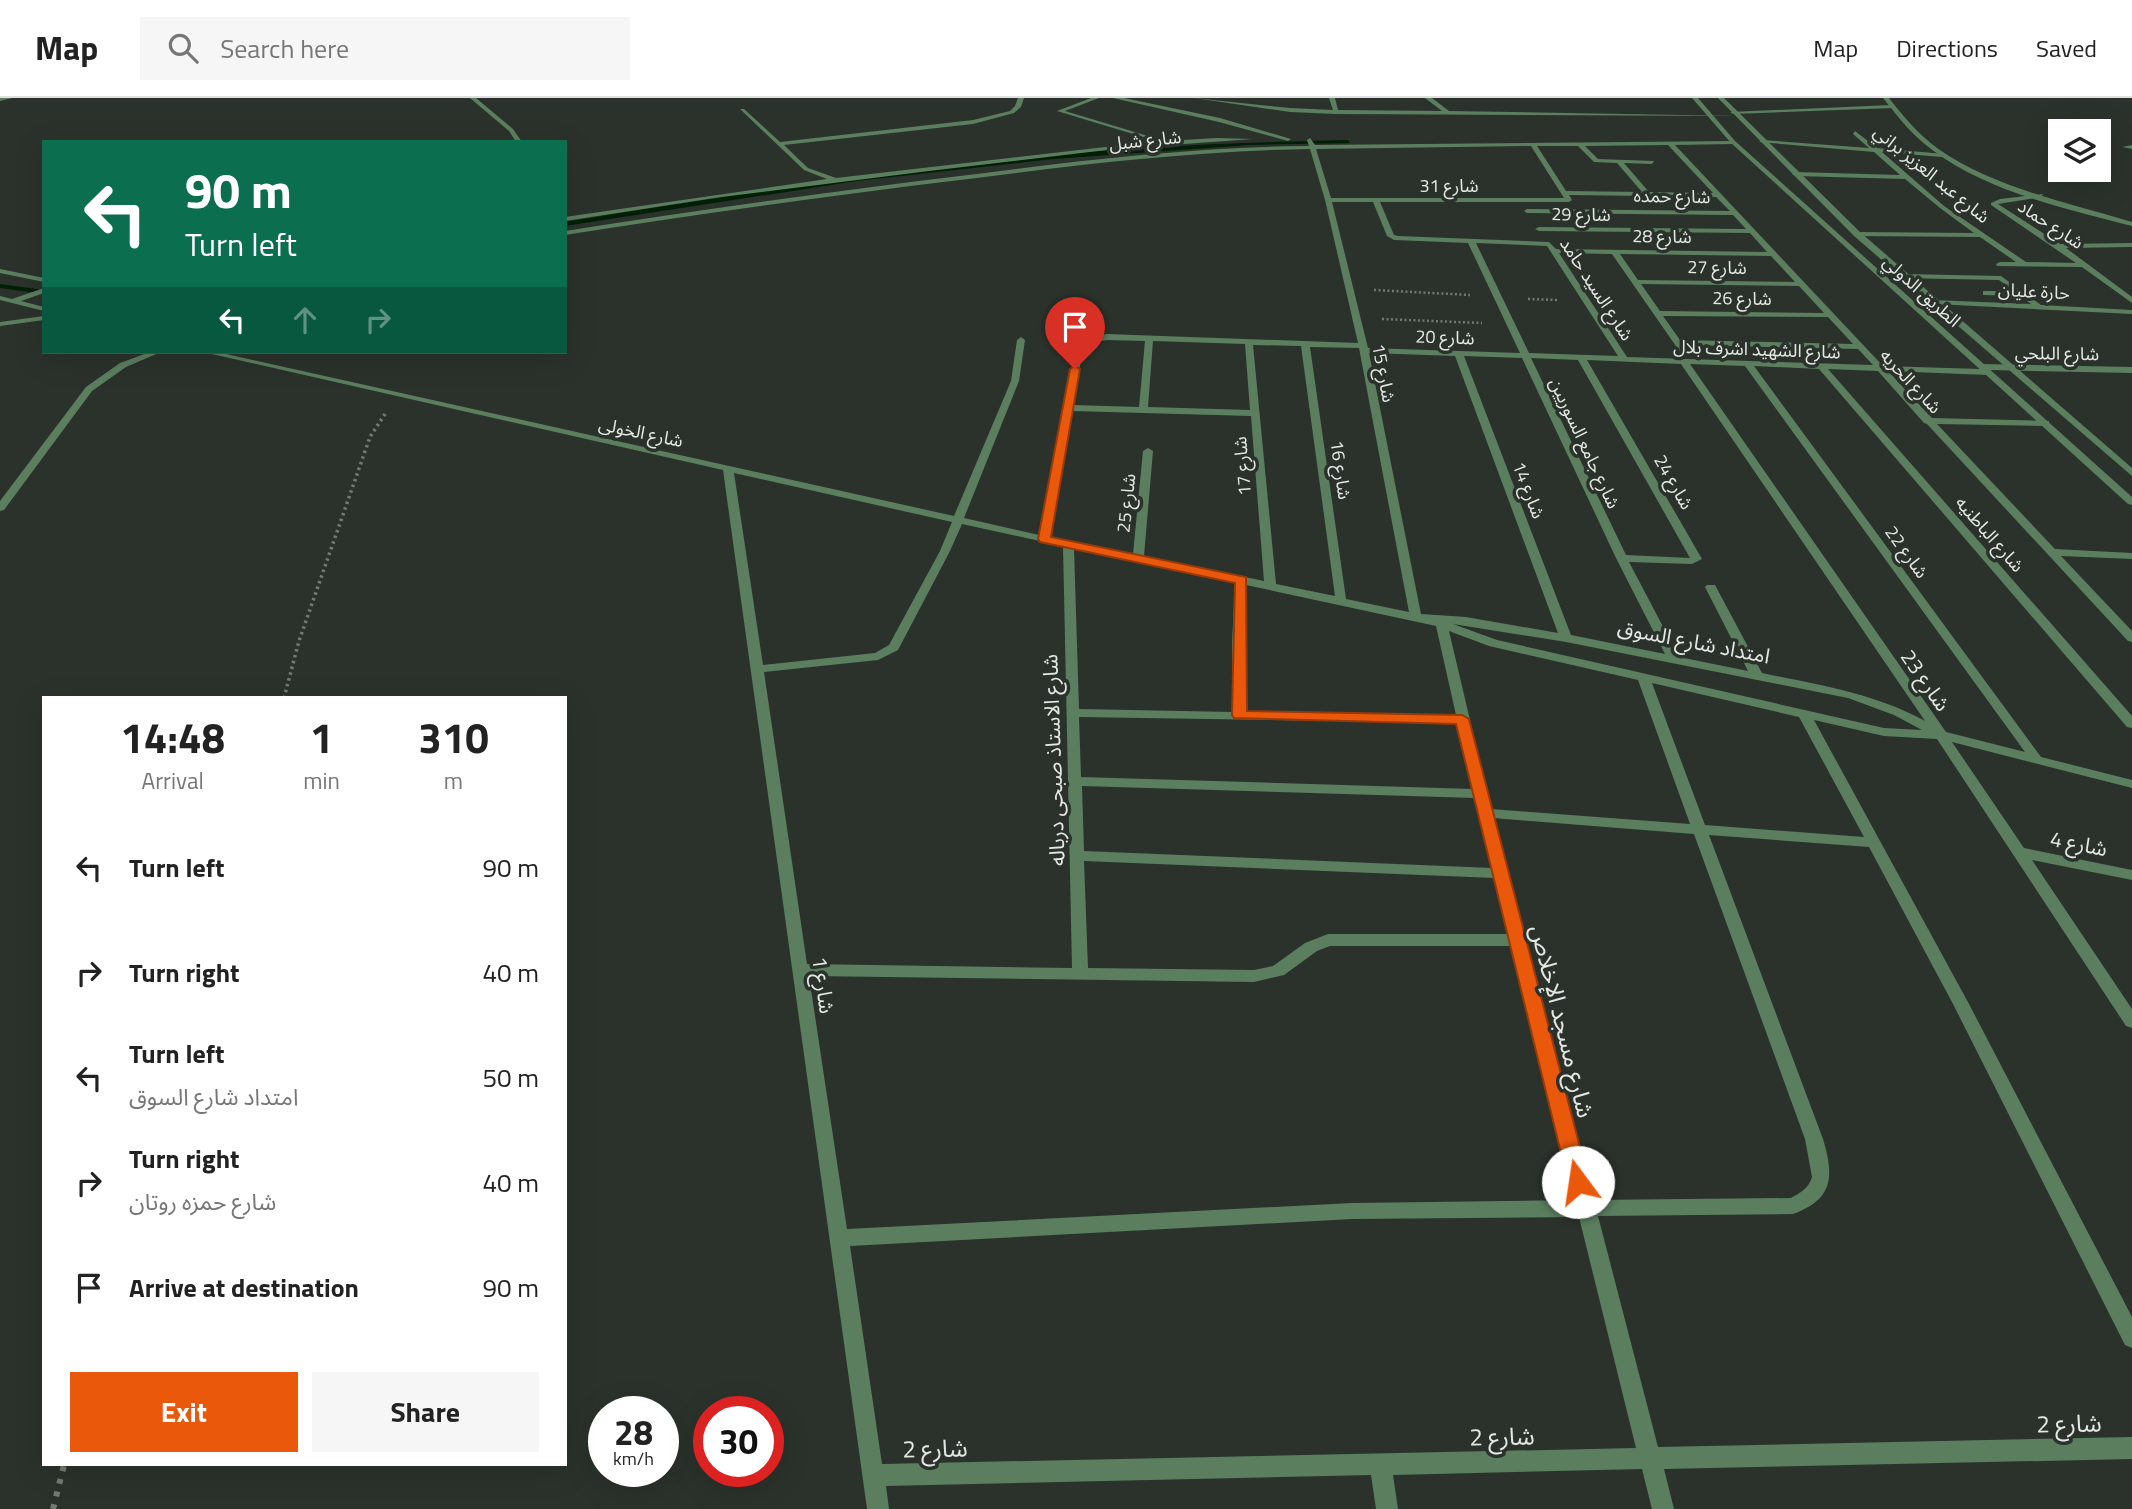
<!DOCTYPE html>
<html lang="en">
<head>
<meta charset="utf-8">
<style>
	:root { --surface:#fff; --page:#f6f6f6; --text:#222; --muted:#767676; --line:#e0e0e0; --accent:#ea580c }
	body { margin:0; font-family:"Titillium Web","Noto Sans Arabic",sans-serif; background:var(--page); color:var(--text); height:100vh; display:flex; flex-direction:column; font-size:26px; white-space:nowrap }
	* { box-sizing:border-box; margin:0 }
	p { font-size:23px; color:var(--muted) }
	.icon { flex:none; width:38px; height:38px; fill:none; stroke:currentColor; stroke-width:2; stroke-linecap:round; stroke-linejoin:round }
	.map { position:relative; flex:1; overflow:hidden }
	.drawer { position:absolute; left:42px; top:598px; width:525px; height:770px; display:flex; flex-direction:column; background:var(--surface); border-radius:0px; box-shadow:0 7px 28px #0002 }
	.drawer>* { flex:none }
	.top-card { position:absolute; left:42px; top:42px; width:525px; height:214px; border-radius:0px; box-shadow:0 7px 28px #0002; background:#0b6e4f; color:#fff; overflow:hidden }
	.controls { position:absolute; left:2048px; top:21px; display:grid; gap:14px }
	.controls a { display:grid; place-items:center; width:63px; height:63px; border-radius:0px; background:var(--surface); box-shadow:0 7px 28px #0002; font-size:35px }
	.speed { position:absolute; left:588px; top:1298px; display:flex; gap:14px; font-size:35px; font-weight:700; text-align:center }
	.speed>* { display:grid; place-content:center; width:91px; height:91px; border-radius:50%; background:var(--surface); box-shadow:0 7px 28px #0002; line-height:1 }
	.speed small { font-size:18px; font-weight:400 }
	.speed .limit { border:10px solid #d22; background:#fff; color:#111 }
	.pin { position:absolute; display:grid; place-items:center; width:60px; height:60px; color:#fff; margin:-72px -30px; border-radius:50% 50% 50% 0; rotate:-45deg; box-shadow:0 0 7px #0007 }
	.pin .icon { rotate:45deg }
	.me { position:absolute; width:77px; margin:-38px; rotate:346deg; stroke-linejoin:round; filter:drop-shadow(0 0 5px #0008) }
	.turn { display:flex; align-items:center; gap:24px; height:147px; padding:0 28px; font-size:32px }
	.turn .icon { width:91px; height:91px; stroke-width:2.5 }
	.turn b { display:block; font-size:49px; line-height:60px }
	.lanes { display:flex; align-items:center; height:66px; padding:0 28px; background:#0003; justify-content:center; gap:35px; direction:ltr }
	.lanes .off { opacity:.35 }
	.eta { display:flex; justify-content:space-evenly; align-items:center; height:119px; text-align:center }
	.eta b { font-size:42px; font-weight:700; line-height:49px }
	.primary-button { display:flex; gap:14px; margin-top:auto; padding:14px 28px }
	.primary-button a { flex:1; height:80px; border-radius:0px; background:var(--accent); color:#fff; font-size:28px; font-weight:700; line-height:80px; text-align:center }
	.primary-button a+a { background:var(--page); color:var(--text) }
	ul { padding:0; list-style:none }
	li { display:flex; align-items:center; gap:21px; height:105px; padding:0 28px }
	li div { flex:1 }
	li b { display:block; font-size:26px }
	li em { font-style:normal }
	header { display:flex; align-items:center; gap:42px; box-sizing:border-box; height:98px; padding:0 35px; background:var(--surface); border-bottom:2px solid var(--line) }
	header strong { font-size:33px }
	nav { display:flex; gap:38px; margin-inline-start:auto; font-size:24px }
	.search { width:490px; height:63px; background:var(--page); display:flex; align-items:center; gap:18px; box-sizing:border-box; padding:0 24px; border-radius:0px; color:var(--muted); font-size:26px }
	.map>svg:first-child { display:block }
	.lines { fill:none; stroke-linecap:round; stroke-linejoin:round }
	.stream { fill:#001f06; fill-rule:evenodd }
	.path-far2 { stroke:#737973; stroke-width:2.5; stroke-dasharray:2 2.5; stroke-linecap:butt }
	.path-far1 { stroke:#737973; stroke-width:3.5; stroke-dasharray:2.5 3.5; stroke-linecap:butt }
	.path { stroke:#737973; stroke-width:6; stroke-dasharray:5 8; stroke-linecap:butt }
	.service { fill:#5b7e5f; fill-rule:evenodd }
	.minor { fill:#5b7e5f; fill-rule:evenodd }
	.tertiary { fill:#5b7e5f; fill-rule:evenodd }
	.route { fill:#ea580c; stroke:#983908; stroke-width:2 }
	.labels { text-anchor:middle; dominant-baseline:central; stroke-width:7; stroke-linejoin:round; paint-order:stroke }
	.far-street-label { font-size:18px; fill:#e4e8e4; stroke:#2b322b }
	.street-label { font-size:21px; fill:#e4e8e4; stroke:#2b322b }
	.near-street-label { font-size:24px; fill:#e4e8e4; stroke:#2b322b }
</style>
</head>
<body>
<header>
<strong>Map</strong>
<div class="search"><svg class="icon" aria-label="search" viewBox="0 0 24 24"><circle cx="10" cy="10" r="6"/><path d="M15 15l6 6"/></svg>Search here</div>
<nav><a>Map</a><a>Directions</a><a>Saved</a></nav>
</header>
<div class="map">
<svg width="2132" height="1411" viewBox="0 0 2132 1411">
	<rect width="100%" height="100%" fill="#2b322b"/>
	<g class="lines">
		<g class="stream">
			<path d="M1348 42 1350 45 1250 47 1054 61 857 83 565 128V124C727 98 889 73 1052 57 1151 48 1249 44 1348 42Z"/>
			<polygon points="0,186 44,192 44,196 0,190"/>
		</g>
		<g class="path-far2">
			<polyline points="1374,192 1470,197"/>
			<polyline points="1528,201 1557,202"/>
			<polyline points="1382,221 1482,225"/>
		</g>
		<polyline class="path-far1" points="284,600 299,543 370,339 385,316"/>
		<polyline class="path" points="53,1411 64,1367"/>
		<polygon class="service" points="2132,47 2132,51 2122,49"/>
		<g class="minor">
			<polygon points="0,0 12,0 0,3"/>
			<polygon points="470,0 476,0 513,31 522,44 516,44 509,33"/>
			<polygon points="1018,0 1024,0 1021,9 1014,15 973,26 784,47 808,70 836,80 1149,44 1216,40 1253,41 1115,51 929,73 721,99 565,123 565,119 827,81 804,72 740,11 744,11 780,44 973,22 1010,13 1015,8"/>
			<polygon points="1091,0 1099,0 1065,13 1158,41 1153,42 1057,13"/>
			<polygon points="1113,0 1124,0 1220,20 1291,41 1288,43 1219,24"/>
			<polygon points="1194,0 1290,10 1333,12 1329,0 1335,0 1338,12 1442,13 1425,0 1432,0 1449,13 1740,18 1336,16 1290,14"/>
			<polygon points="1891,7 1893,10 1733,16 1730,14"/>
			<polygon points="1855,33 1877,50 1944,56 1942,59 1882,54 1944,108 2026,164 2076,165 1991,107 1991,105 2000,101 2043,96 2041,99 1998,106 2060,146 2132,145 2132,149 2066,150 2132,199 2132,205 2082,169 1997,168 1996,166 2000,164 2016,164 1980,139 1854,138 1857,134 1974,135 1940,110 1905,81 1795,78 1792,76 1795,74 1900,77 1874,54 1759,44 1762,42 1869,50 1853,36"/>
			<path d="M1310 40 1315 47 1735 43 1733 46 1675 47 1883 268 1980 271 1978 269 1982 266 2132 269V275L1990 272 1992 274 1988 277 1888 273 1932 320 2049 323V327L2046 328 1937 326 2055 451 2132 455V461L2061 458 2132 533V544L2128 543 1927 326 1924 325 1878 273 1828 271 2132 618V630L2127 629 1819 271 1754 268 2041 659 2132 682V690L1952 644 2024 750 2132 772V782L2032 762 2132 911V930L2126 928 1937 641 1884 638 1814 622 1969 906 2132 1219V1250L2125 1247 1953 906 1869 749 1709 737 1823 1041C1834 1078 1834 1101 1793 1116L1598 1118 1658 1349 2132 1339V1361L1664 1371 1674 1411H1652L1642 1371 1393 1377 1398 1411H1376L1371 1377 886 1388 889 1411H867L723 372 203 254H217L954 418 1011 283 1017 242 1021 239 1025 242 1019 283 964 420 1039 437 1075 252 1083 241 1107 236 1358 245 1325 102 1310 51C1192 53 1076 67 960 82 828 98 697 116 565 137V133C697 112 828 94 960 78 1076 63 1192 49 1309 48L1307 42ZM1668 47 1713 95 1649 94 1624 65 1652 66 1654 63 1598 61 1585 48ZM1531 48 1564 100H1331L1316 51ZM1537 48H1578L1594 64 1617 65 1642 94 1566 93ZM1569 97 1646 98 1651 102 1654 100 1653 98 1716 99 1730 113 1527 111 1524 113 1527 115 1733 117 1746 131 1539 129 1535 131 1539 133 1750 135 1767 154 1556 151 1549 144 1398 138 1394 137 1380 104H1569L1572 102ZM1332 104H1373L1387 138 1394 142 1468 145 1520 255 1368 250ZM1476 145 1547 148 1618 258 1529 255ZM1559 155 1612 156 1680 254 1687 252 1684 247 1858 251 1873 267 1627 259ZM1620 156 1771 158 1795 184 1638 182ZM1641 186 1799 188 1824 215 1660 213ZM1663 218 1828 219 1853 246 1680 242ZM1107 242 1145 243 1139 309 1073 307 1083 252 1089 245ZM1153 243 1245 246 1250 312 1148 309ZM1253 247 1301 248 1335 498 1276 486ZM1310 249 1359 250 1409 514 1346 501ZM1369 255 1455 258 1558 535 1466 519 1421 516ZM1464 258 1522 260 1616 460 1665 556 1571 537ZM1531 260 1578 262 1690 460 1626 457ZM1587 262 1681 266 1925 623C1874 595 1818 587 1762 575L1715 487H1707L1705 489 1748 573 1679 559 1629 464 1692 466 1702 461ZM1690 266 1745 268 2025 654 1946 634ZM1072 313 1251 318 1264 483 1144 458 1153 353 1148 350 1143 353 1133 456 1050 439ZM734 375 952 424 940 453 889 547 875 555 763 567ZM962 426 1063 448 1072 870 807 866 764 574 878 562 898 552 950 453ZM1074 450 1235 484 1232 545 1233 614 1079 611ZM1246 487 1436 528 1456 617 1245 614 1244 545ZM1453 526 1566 544 1848 600 1894 617 1922 632 1884 630 1497 542ZM1449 533 1489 548 1638 582 1690 726 1491 711ZM1652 585 1799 619 1864 739 1705 727ZM1079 619 1458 625 1473 691 1081 679ZM1082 688 1475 700 1492 770 1084 753ZM1493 720 1694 736 1805 1041 1812 1079C1809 1090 1800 1095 1791 1100L1593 1102ZM1084 763 1494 780 1508 836H1328L1305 845 1273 868 1254 872 1088 870ZM1330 848H1511L1575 1102 1352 1105 847 1131 809 878 1254 884 1284 877 1317 853ZM1579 1119 1636 1350 882 1366 850 1148 1352 1121Z"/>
			<polygon points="0,171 44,180 44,184 0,175"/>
			<polygon points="1905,176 2001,178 2041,207 2132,212 2132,216 1935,206 1931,204 1932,202 2031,206 2020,198 1983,197 1983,193 2014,193 1999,182 1902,180 1901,178"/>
			<polygon points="44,190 44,195 21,203 44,209 44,213 0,202 0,198 12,201"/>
			<polygon points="44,218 44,222 0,228 0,224"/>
			<polygon points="150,254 161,254 126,269 92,293 4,412 0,413 0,403 86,289 120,265"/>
		</g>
		<g class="tertiary">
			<polygon points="1692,0 1698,0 1735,43 2132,399 2132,407 2128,406 1731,45"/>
			<polygon points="1718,0 1724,0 1860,134 2132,370 2132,378 1854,138"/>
			<path d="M1883 0H1889C1903 18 1918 36 1937 50 1994 90 2066 104 2132 124V128C2065 110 1987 94 1931 51 1912 37 1898 19 1883 0Z"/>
		</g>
	</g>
	<polygon class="route" points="1075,268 1080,271 1051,439 1246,479 1247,613 1462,617 1469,621 1589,1084 1586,1091 1578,1093 1571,1091 1568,1084 1456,626 1234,620 1232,617 1235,485 1040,444 1038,441 1070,271"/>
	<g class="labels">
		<g class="far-street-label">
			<text transform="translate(1145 42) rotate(-6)">شارع شبل</text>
			<text transform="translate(1932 76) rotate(39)">شارع عبد العزيز براني</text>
			<text x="1449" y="87">شارع 31</text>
			<text transform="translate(1672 98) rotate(1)">شارع حمده</text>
			<text transform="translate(1581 116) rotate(1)">شارع 29</text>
			<text transform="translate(2051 126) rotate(33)">شارع حماد</text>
			<text transform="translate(1662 138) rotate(1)">شارع 28</text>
			<text transform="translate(1717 169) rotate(1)">شارع 27</text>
			<text transform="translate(1597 191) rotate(57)">شارع السيد حامد</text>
			<text transform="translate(1922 193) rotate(42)">الطريق الدولي</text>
			<text transform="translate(2034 193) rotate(3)">حارة عليان</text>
			<text transform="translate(1742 200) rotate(1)">شارع 26</text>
			<text transform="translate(1445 239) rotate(2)">شارع 20</text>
			<text transform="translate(1757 251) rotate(2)">شارع الشهيد اشرف بلال</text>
			<text transform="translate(2057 255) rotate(1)">شارع البلحي</text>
			<text transform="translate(1384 275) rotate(79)">شارع 15</text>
			<text transform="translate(1911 283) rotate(47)">شارع الحريه</text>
			<text transform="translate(641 334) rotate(12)">شارع الخولى</text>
			<text transform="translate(1585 345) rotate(65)">شارع جامع السوريين</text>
			<text transform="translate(1242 368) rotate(-95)">شارع 17</text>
			<text transform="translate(1341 372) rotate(82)">شارع 16</text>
			<text transform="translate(1674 384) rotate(60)">شارع 24</text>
			<text transform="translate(1529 392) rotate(69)">شارع 14</text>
			<text transform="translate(1126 405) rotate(-84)">شارع 25</text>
			<text transform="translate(1990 436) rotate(49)">شارع الباطنيه</text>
			<text transform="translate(1907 454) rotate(54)">شارع 22</text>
		</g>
		<g class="street-label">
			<text transform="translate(1694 543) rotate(11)">امتداد شارع السوق</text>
			<text transform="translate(1926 582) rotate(55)">شارع 23</text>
			<text transform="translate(1053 662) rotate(-92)">شارع الاستاذ صبحى درباله</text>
			<text transform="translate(2079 745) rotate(11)">شارع 4</text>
			<text transform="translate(824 887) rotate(82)">شارع 1</text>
		</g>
		<g class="near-street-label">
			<text transform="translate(1563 923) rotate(76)">شارع مسجد الإخلاص</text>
			<text transform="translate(2069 1325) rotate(-1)">شارع 2</text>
			<text transform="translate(1502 1338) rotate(-1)">شارع 2</text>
			<text transform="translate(935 1350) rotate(-1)">شارع 2</text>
		</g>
	</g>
</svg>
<div class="controls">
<a><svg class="icon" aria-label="layers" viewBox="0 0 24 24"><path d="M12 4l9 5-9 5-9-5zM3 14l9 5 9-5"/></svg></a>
</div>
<div class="speed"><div>28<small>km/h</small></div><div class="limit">30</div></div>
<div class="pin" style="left:1075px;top:271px;background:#d93025"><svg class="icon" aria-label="arrive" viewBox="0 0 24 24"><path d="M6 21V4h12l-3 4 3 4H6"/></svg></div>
<svg class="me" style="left:1578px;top:1084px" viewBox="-20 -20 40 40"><circle r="19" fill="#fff"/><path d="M0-13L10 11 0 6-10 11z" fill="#ea580c"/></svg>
<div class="top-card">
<div class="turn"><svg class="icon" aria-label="left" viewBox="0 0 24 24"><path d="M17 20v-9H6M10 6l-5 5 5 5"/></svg><div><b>90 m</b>Turn left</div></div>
<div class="lanes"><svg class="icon" aria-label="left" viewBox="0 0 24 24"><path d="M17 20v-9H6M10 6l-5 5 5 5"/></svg><svg class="icon off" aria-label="ahead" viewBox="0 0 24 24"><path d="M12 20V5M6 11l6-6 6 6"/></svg><svg class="icon off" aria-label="right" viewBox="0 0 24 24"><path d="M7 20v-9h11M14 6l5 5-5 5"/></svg></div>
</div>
<section class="drawer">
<div class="eta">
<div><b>14:48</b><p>Arrival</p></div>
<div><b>1</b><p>min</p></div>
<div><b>310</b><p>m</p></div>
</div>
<ul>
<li><svg class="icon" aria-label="left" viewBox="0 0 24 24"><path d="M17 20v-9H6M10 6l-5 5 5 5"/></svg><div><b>Turn left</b></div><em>90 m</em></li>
<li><svg class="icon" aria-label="right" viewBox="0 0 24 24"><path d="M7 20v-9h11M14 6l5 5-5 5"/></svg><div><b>Turn right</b></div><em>40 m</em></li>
<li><svg class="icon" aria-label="left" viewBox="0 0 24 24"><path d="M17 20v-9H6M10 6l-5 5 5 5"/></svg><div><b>Turn left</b><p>امتداد شارع السوق</p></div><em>50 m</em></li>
<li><svg class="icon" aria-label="right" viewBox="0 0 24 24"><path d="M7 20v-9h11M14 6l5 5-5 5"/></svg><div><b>Turn right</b><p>شارع حمزه روتان</p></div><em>40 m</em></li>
<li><svg class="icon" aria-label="arrive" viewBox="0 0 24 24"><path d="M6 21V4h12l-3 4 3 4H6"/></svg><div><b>Arrive at destination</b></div><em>90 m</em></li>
</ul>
<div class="primary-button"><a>Exit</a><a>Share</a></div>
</section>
</div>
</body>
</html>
